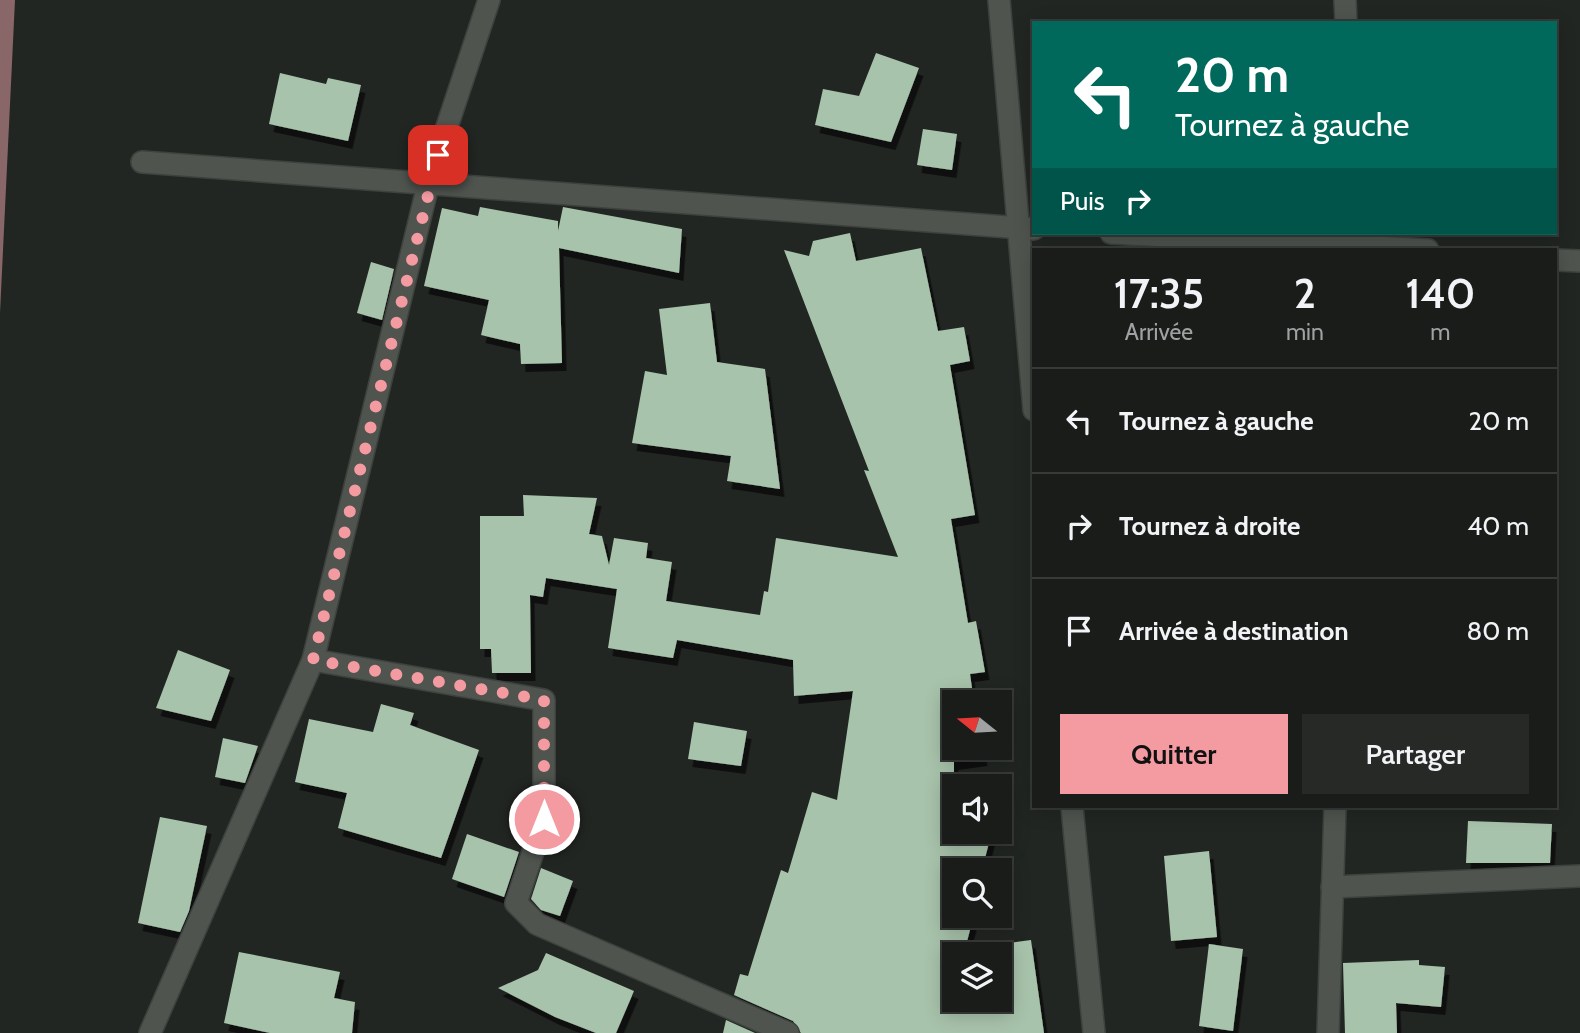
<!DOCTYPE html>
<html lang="fr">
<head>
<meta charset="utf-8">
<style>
	:root { --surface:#1a1c1a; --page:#272927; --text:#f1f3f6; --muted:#9fa1a2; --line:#383a39; --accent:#f49aa1 }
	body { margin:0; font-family:Cabin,sans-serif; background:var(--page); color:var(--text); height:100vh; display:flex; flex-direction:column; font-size:26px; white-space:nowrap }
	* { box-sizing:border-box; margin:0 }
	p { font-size:23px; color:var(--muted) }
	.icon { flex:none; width:38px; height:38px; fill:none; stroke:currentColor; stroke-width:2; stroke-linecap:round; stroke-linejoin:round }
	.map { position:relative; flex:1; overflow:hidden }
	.drawer { position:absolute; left:1032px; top:248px; width:525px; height:560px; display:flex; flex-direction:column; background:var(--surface); border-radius:0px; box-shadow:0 4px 18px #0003,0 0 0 2px var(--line) }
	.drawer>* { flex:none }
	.guide { position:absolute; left:1032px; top:21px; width:525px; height:214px; border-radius:0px; box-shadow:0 4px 18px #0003,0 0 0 2px var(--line); background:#00695c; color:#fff; overflow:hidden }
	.needle { width:46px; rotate:288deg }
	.fabs { position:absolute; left:942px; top:690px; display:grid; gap:14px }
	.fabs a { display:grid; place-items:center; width:70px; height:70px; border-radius:0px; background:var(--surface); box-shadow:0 4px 18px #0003,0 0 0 2px var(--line); font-size:35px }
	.pin { position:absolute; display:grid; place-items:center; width:60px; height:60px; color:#fff; margin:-30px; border-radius:14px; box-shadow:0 4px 10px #0006 }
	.me { position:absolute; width:77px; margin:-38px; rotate:0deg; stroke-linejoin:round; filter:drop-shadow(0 0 5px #0008) }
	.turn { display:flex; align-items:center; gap:24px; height:147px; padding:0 28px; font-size:32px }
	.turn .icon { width:91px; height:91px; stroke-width:2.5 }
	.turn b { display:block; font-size:49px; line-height:60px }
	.then { display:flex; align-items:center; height:66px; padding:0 28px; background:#0003; gap:14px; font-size:26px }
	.eta { display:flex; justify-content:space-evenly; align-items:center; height:119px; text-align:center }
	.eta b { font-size:42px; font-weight:600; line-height:49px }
	.action { display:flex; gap:14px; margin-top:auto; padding:14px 28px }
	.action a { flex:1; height:80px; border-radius:0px; background:var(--accent); color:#111; font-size:28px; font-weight:600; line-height:80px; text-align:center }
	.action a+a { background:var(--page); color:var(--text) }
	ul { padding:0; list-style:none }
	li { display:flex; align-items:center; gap:21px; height:105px; padding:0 28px; border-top:2px solid var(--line) }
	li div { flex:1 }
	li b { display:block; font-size:26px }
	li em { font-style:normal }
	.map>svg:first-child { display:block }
	.water { fill:#896668 }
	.building { fill:#a8c3ab; fill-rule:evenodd; filter:url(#shadow) }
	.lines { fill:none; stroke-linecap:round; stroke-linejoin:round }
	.street-casing { stroke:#3e423f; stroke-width:24 }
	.street { stroke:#4f544f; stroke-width:21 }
	.route { stroke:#f49aa1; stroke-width:12; stroke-dasharray:0 21.6 }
</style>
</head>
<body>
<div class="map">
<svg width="1580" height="1033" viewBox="0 0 1580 1033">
	<defs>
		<filter id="shadow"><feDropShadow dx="4.5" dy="8" stdDeviation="0" flood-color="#0009"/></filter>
	</defs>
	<rect width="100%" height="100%" fill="#222622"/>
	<polygon class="water" points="0,0 15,0 0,313"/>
	<g class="building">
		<polygon points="876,53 919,68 891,142 815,125 823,89 859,96"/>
		<polygon points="280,73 326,84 328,78 361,85 348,141 269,124"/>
		<polygon points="923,129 957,134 952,170 917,165"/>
		<polygon points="480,207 558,221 558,231 563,207 682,229 679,273 559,248 562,363 521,364 520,344 481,335 489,300 424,286 442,208 478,216"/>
		<path d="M850 233 856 261 921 248 938 331 964 327 970 361 950 365 975 515 951 519 968 623 976 621 985 672 970 674 974 702H954V747H981L983 758 954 762V831H992L982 870H954V915H974L965 949 1031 940 1044 1033H801L793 1021 734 995 740 974 748 976 781 870 788 873 812 792 837 800 853 691 794 696 793 660 677 640 673 658 608 648 617 589 546 578 543 597 530 595 531 673H492L491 649H480V516H524L523 495 597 498 589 534 602 536 609 565 614 538 648 543 646 558 672 562 666 601 760 615 764 591 768 592 776 538 898 557 864 470 869 471 784 250 809 256 813 241ZM954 954H999V999H954Z"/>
		<polygon points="371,262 394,269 382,320 357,313"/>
		<polygon points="710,303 717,362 765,369 780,489 727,481 731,456 632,443 645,371 667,375 659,309"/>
		<polygon points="178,650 230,670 211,721 156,708"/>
		<polygon points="381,704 414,713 410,725 479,750 441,858 338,828 347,793 295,782 309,719 373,732"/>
		<polygon points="694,722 747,731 741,766 688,759"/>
		<polygon points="223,738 258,746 245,783 215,777"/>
		<polygon points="160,817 207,826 189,911 180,932 138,923"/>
		<polygon points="1468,821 1552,824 1550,863 1466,863"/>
		<polygon points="467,834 519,852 504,897 452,879"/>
		<polygon points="1209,851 1217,937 1171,941 1164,856"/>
		<polygon points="541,868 573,881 560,916 541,910 531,899"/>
		<polygon points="1209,944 1243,949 1233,1031 1199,1026"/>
		<polygon points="239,952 340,972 334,998 355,1002 352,1033 270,1033 224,1023"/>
		<polygon points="546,953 634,991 616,1033 596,1033 555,1017 498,988 538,970"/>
		<polygon points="1419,960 1419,965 1445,967 1441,1007 1396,1003 1397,1033 1345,1033 1343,963"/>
		<polygon points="726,1020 755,1033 723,1033"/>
	</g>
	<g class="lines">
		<g class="street-casing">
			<g id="street">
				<polyline points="999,0 1034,410"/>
				<polyline points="1345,0 1346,23"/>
				<polyline points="142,162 1034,229"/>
				<polyline points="1111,233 1428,250"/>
				<polyline points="1556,260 1580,261"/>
				<polyline points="313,660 544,700 544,819 516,903 537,924 788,1033"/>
				<polyline points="1072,807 1094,1033"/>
				<polyline points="1332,887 1580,876"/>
				<polyline points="150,1033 313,660 429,181 489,0"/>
				<polyline points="1328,1033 1335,807"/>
			</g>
		</g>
		<use href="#street" class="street"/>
	</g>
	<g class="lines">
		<polyline class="route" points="438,155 313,660 544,700 544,819"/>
	</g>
</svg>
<div class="fabs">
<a><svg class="needle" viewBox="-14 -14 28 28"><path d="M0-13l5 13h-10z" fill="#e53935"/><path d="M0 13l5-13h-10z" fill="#9fa1a2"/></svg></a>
<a><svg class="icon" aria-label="sound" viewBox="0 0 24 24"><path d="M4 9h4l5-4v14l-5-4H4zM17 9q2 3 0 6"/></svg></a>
<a><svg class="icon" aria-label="search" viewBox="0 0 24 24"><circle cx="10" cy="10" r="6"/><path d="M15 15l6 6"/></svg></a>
<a><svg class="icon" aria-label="layers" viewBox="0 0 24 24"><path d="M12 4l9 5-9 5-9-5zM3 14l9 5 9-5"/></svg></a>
</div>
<div class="pin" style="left:438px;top:155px;background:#d93025"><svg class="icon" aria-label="arrive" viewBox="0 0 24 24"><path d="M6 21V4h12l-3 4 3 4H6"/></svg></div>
<svg class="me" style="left:544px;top:819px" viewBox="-20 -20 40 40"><circle r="17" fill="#f49aa1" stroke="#fff" stroke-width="3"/><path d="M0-11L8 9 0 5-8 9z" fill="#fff"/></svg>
<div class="guide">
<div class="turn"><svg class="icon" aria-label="left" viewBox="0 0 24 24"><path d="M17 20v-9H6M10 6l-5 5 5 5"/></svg><div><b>20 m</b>Tournez à gauche</div></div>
<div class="then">Puis<svg class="icon" aria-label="right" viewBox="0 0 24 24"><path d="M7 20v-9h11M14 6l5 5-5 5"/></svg></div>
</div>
<section class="drawer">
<div class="eta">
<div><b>17:35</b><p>Arrivée</p></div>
<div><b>2</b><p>min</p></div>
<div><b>140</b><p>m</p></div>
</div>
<ul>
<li><svg class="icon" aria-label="left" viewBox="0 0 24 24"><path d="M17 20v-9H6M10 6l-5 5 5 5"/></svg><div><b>Tournez à gauche</b></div><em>20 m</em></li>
<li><svg class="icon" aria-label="right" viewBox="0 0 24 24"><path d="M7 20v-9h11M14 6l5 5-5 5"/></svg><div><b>Tournez à droite</b></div><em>40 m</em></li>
<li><svg class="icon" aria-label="arrive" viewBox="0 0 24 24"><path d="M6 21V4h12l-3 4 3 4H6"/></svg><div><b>Arrivée à destination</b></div><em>80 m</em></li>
</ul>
<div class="action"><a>Quitter</a><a>Partager</a></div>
</section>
</div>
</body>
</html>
